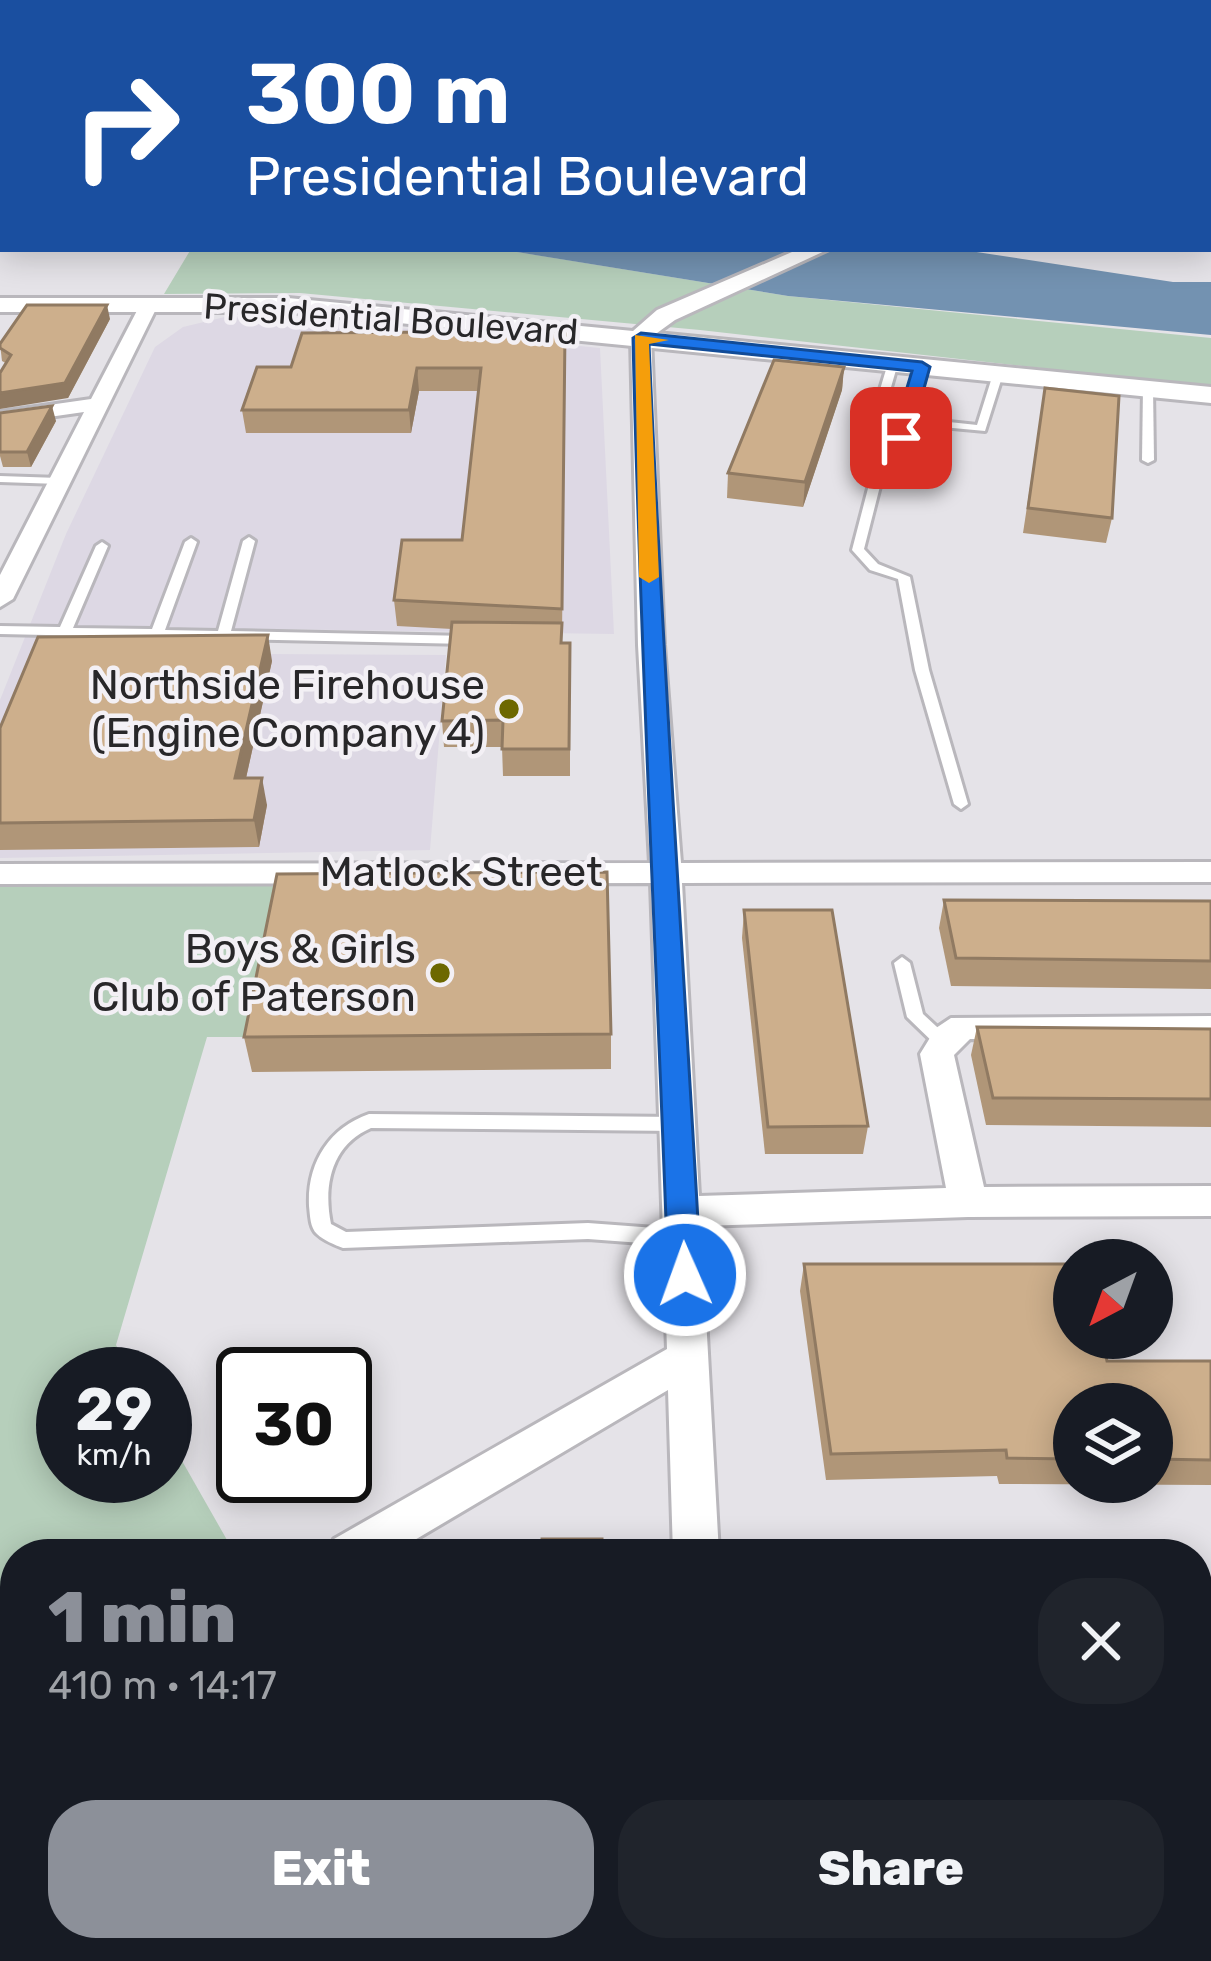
<!DOCTYPE html>
<html lang="en">
<head>
<meta charset="utf-8">
<style>
	:root { --surface:#171b24; --page:#20242c; --text:#f1f3f6; --muted:#9ea1a6; --accent:#8c9099 }
	body { margin:0; font-family:Rubik,sans-serif; background:var(--page); color:var(--text); height:100vh; display:flex; flex-direction:column; font-size:45px; white-space:nowrap }
	* { box-sizing:border-box; margin:0 }
	p { font-size:39px; color:var(--muted) }
	.icon { flex:none; width:66px; height:66px; fill:none; stroke:currentColor; stroke-width:2; stroke-linecap:round; stroke-linejoin:round }
	.map { position:relative; flex:1; overflow:hidden }
	.drawer { position:absolute; left:0px; top:1539px; width:1212px; height:423px; display:flex; flex-direction:column; background:var(--surface); border-radius:48px 48px 0 0; box-shadow:0 6px 30px #0003 }
	.drawer>* { flex:none }
	.banner { position:absolute; left:0px; top:0px; width:1212px; height:252px; box-shadow:0 6px 30px #0003; background:#1a4fa0; color:#fff; overflow:hidden }
	.needle { width:78px; rotate:221deg }
	.tools { position:absolute; left:1053px; top:1239px; display:grid; gap:24px }
	.tools a { display:grid; place-items:center; width:120px; height:120px; border-radius:50%; background:var(--surface); box-shadow:0 6px 30px #0003; font-size:60px }
	.speed { position:absolute; left:36px; top:1347px; display:flex; gap:24px; font-size:60px; font-weight:700; text-align:center }
	.speed>* { display:grid; place-content:center; width:156px; height:156px; border-radius:50%; background:var(--surface); box-shadow:0 6px 30px #0003; line-height:1 }
	.speed small { font-size:30px; font-weight:400 }
	.speed .limit { border:6px solid #111; border-radius:18px; background:#fff; color:#111 }
	.pin { position:absolute; display:grid; place-items:center; width:102px; height:102px; color:#fff; margin:-51px; border-radius:24px; box-shadow:0 6px 18px #0006 }
	.me { position:absolute; width:132px; margin:-66px; rotate:358deg; stroke-linejoin:round; filter:drop-shadow(0 0 9px #0008) }
	.turn { display:flex; align-items:center; gap:42px; height:252px; padding:0 48px; font-size:54px }
	.turn .icon { width:156px; height:156px; stroke-width:2.5 }
	.turn b { display:block; font-size:84px; line-height:102px }
	.round { display:grid; place-items:center; flex:none; width:126px; height:126px; border-radius:48px; background:var(--page) }
	.overview { display:flex; align-items:center; justify-content:space-between; height:204px; padding:0 48px }
	h1 { font-size:72px; font-weight:800; line-height:90px; color:var(--accent) }
	.action { display:flex; gap:24px; margin-top:auto; padding:24px 48px }
	.action a { flex:1; height:138px; border-radius:48px; background:var(--accent); color:#fff; font-size:48px; font-weight:800; line-height:138px; text-align:center }
	.action a+a { background:var(--page); color:var(--text) }
	.map>svg:first-child { display:block }
	.built { fill:#ddd8e4 }
	.green { fill:#b6cfbb }
	.water { fill:#7392b1 }
	.lines { fill:none; stroke-linecap:round; stroke-linejoin:round }
	.service-casing { stroke:#b9b7bc; stroke-width:6 }
	.minor-casing { stroke:#b9b7bc; stroke-width:6 }
	.tertiary-casing { stroke:#b9b7bc; stroke-width:6 }
	.primary-casing { stroke:#b9b7bc; stroke-width:6 }
	.service { fill:#fff; fill-rule:evenodd }
	.minor { fill:#fff; fill-rule:evenodd }
	.tertiary { fill:#fff; fill-rule:evenodd }
	.primary { fill:#fff; fill-rule:evenodd }
	.wall { fill:#b09678; fill-rule:evenodd }
	.shaded-wall { fill:#907a62 }
	.building { fill:#cdaf8c; stroke:#907a62; stroke-width:3 }
	.route { fill:#1a73e8; stroke:#114b97; stroke-width:3 }
	.slow { fill:#f59e0b }
	.poi-dot { fill:#6d6800; stroke:#f3f0f5; stroke-width:4.5 }
	.labels { text-anchor:middle; dominant-baseline:central; stroke-width:9; stroke-linejoin:round; paint-order:stroke }
	.far-street-label { font-size:36px; fill:#282729; stroke:#f3f0f5 }
	.poi-label { font-size:42px; fill:#282729; stroke:#f3f0f5; text-anchor:end }
	.street-label { font-size:42px; fill:#282729; stroke:#f3f0f5 }
</style>
</head>
<body>
<div class="map">
<svg width="1211" height="1961" viewBox="0 0 1211 1961">
	<rect width="100%" height="100%" fill="#e5e3e8"/>
	<polygon class="built" points="229,316 296,318 600,348 614,634 269,629 267,654 446,655 430,850 0,858 0,700 66,534 155,347 183,327"/>
	<g class="green">
		<polygon points="191,249 499,249 788,296 1211,338 1211,387 700,330 300,293 164,294"/>
		<polygon points="0,882 289,884 259,1037 207,1037 116,1345 132,1374 63,1374 63,1476 165,1476 165,1431 235,1554 15,1554 15,1677 0,1685"/>
	</g>
	<polygon class="water" points="498,249 957,249 1173,282 1211,282 1211,335 788,296"/>
	<g class="lines">
		<g class="service-casing">
			<g id="service">
				<polygon points="741,0 748,0 751,3 744,3"/>
				<path d="M893 360 898 363 883 415 902 417 917 367 922 364 927 367 912 418 977 425 993 374 998 371 1003 374 985 431 910 424 905 440 889 451 864 549 878 564 910 577 929 670 968 804 961 809 954 804 915 670 898 579 870 570 852 550 878 450 866 436 888 363ZM881 421 900 423 896 436 885 444 877 435Z"/>
				<polygon points="1148,385 1153,388 1154,460 1148,463 1142,460 1143,388"/>
				<polygon points="0,476 59,478 65,481 59,484 0,482"/>
				<polygon points="249,537 255,541 231,631 468,636 474,640 468,644 0,634 0,626 60,627 96,546 102,542 108,546 73,628 152,629 185,542 191,538 197,542 165,630 218,631 243,541"/>
				<polygon points="902,957 910,963 923,1014 950,1039 953,1043 950,1047 938,1047 907,1017 894,963"/>
				<path d="M369 1114 678 1117 684 1119 687 1124 684 1129 678 1131 371 1128C332 1145 323 1184 331 1224L346 1232 588 1223 682 1230 689 1233 692 1238 689 1243 682 1246 588 1239 343 1248C335 1245 323 1240 317 1234 310 1228 310 1215 309 1206 307 1163 329 1128 369 1114Z"/>
			</g>
		</g>
		<g class="minor-casing">
			<g id="minor">
				<polygon points="0,56 3,57 3,65 0,64"/>
				<polygon points="142,301 158,305 13,599 0,607 0,575 84,412 0,424 0,412 91,399"/>
				<polygon points="641,332 651,338 664,645 681,863 1211,862 1211,882 682,883 699,1196 946,1188 920,1054 936,1028 951,1018 1211,1016 1211,1040 970,1039 954,1055 984,1187 1211,1186 1211,1216 968,1217 701,1226 719,1554 673,1554 668,1390 391,1554 327,1554 334,1539 667,1349 651,883 0,884 0,864 650,863 638,645 631,338"/>
				<polygon points="15,1725 15,1776 0,1783 0,1732"/>
				<polygon points="685,1947 739,1947 740,1961 686,1961"/>
			</g>
		</g>
		<g class="tertiary-casing">
			<g id="tertiary">
				<polygon points="3,143 3,159 0,160 0,144"/>
				<polygon points="799,249 829,249 675,320 657,333 1211,387 1211,403 288,312 0,312 0,298 288,298 633,331 657,310"/>
			</g>
		</g>
		<g class="primary-casing">
			<g id="primary">
				<polygon points="679,0 701,0 703,3 681,3"/>
				<rect x="0" y="130" width="3" height="16"/>
			</g>
		</g>
		<use href="#service" class="service"/>
		<use href="#minor" class="minor"/>
		<use href="#tertiary" class="tertiary"/>
		<use href="#primary" class="primary"/>
	</g>
	<g class="wall">
		<polygon points="0,0 399,0 388,3 3,3 3,48 0,47"/>
		<polygon points="980,0 1211,0 1211,57 1209,67 1209,3 980,3"/>
		<polygon points="110,319 68,398 2,361 0,344"/>
		<polygon points="565,354 562,635 562,643 570,643 570,776 503,776 502,747 444,747 442,721 452,629 397,626 394,600 462,540 479,391 419,391 411,433 246,433 242,410 291,367"/>
		<polygon points="844,367 842,390 803,507 727,498 728,473"/>
		<polygon points="1045,388 1112,518 1106,543 1023,533"/>
		<polygon points="0,413 56,421 31,467 3,467 0,456"/>
		<polygon points="272,661 246,778 267,805 259,847 0,850 0,728"/>
		<polygon points="944,900 1211,901 1211,989 951,986 939,928"/>
		<polygon points="744,910 868,1126 863,1154 765,1154 742,938"/>
		<polygon points="977,1027 1211,1029 1211,1127 986,1125 971,1055"/>
		<polygon points="611,1034 611,1069 252,1072 244,1037"/>
		<path d="M804 1264 1107 1361H1211V1485L999 1484 997 1476 826 1480 800 1291ZM1074 1404H1152V1482H1074Z"/>
		<polygon points="380,1947 582,1947 381,1951"/>
	</g>
	<g class="shaded-wall">
		<polygon points="343,0 399,0 388,3 332,3"/>
		<polygon points="107,305 110,319 68,398 0,409 0,393"/>
		<polygon points="844,367 842,390 803,507 805,482"/>
		<polygon points="417,368 419,391 411,433 409,410"/>
		<polygon points="52,406 56,421 31,467 27,452"/>
		<polygon points="268,635 272,661 240,805 235,778"/>
		<polygon points="262,778 267,805 259,847 254,820"/>
	</g>
	<g class="building">
		<polygon points="0,0 343,0 332,3 3,3 3,34 0,33 2,3 0,3"/>
		<polygon points="1012,0 1211,0 1211,42 1209,42 1209,3 1026,3"/>
		<polygon points="1209,74 1211,76 1211,104 1209,104"/>
		<polygon points="27,305 107,305 65,383 0,393 0,373 11,355 0,348 0,344"/>
		<polygon points="565,331 562,609 394,600 402,540 462,540 481,368 417,368 409,410 242,410 257,367 291,367 302,333"/>
		<polygon points="774,360 844,367 805,482 728,473"/>
		<polygon points="1045,388 1119,396 1112,518 1028,508"/>
		<polygon points="52,406 27,452 0,452 0,413"/>
		<polygon points="452,622 562,623 561,643 570,643 569,749 502,749 503,720 442,721"/>
		<polygon points="268,635 235,778 262,778 254,820 0,823 0,728 38,637"/>
		<polygon points="607,872 611,1034 244,1037 277,874"/>
		<polygon points="944,900 1211,901 1211,961 956,958"/>
		<polygon points="744,910 832,910 868,1126 768,1127"/>
		<polygon points="977,1027 1211,1029 1211,1099 993,1098"/>
		<polygon points="804,1264 1074,1264 1074,1338 1102,1338 1107,1361 1211,1361 1211,1460 1152,1459 1152,1404 1074,1404 1074,1459 1007,1458 1006,1450 831,1454"/>
		<polygon points="542,1539 602,1539 602,1554 541,1554"/>
		<rect x="525" y="1947" width="56" height="14"/>
	</g>
	<path class="route" d="M641 333 922 362 930 367 910 438 901 444 892 438 912 371 649 344C662 655 684 965 701 1275L696 1285 685 1289 673 1285 668 1275C657 963 640 651 633 338Z"/>
	<polygon class="slow" points="635,335 669,340 649,344 659,577 649,583 639,577"/>
	<g class="poi-dot">
		<circle cx="509" cy="709" r="12"/>
		<circle cx="440" cy="973" r="12"/>
	</g>
	<g class="labels">
		<g class="far-street-label">
			<text transform="translate(391 319) rotate(4)">Presidential Boulevard</text>
		</g>
		<g class="poi-label">
			<text x="485" y="685">Northside Firehouse<tspan x="485" dy="48">(Engine Company 4)</tspan></text>
			<text x="416" y="949">Boys &amp; Girls<tspan x="416" dy="48">Club of Paterson</tspan></text>
		</g>
		<g class="street-label">
			<text x="461" y="872">Matlock Street</text>
		</g>
	</g>
</svg>
<div class="tools">
<a><svg class="needle" viewBox="-14 -14 28 28"><path d="M0-13l5 13h-10z" fill="#e53935"/><path d="M0 13l5-13h-10z" fill="#9ea1a6"/></svg></a>
<a><svg class="icon" aria-label="layers" viewBox="0 0 24 24"><path d="M12 4l9 5-9 5-9-5zM3 14l9 5 9-5"/></svg></a>
</div>
<div class="speed"><div>29<small>km/h</small></div><div class="limit">30</div></div>
<div class="pin" style="left:901px;top:438px;background:#d93025"><svg class="icon" aria-label="arrive" viewBox="0 0 24 24"><path d="M6 21V4h12l-3 4 3 4H6"/></svg></div>
<svg class="me" style="left:685px;top:1275px" viewBox="-20 -20 40 40"><circle r="17" fill="#1a73e8" stroke="#fff" stroke-width="3"/><path d="M0-11L8 9 0 5-8 9z" fill="#fff"/></svg>
<div class="banner">
<div class="turn"><svg class="icon" aria-label="right" viewBox="0 0 24 24"><path d="M7 20v-9h11M14 6l5 5-5 5"/></svg><div><b>300 m</b>Presidential Boulevard</div></div>
</div>
<section class="drawer">
<div class="overview"><div><h1>1 min</h1><p>410 m · 14:17</p></div><a class="round"><svg class="icon" aria-label="close" viewBox="0 0 24 24"><path d="M6 6l12 12M18 6L6 18"/></svg></a></div>
<div class="action"><a>Exit</a><a>Share</a></div>
</section>
</div>
</body>
</html>
